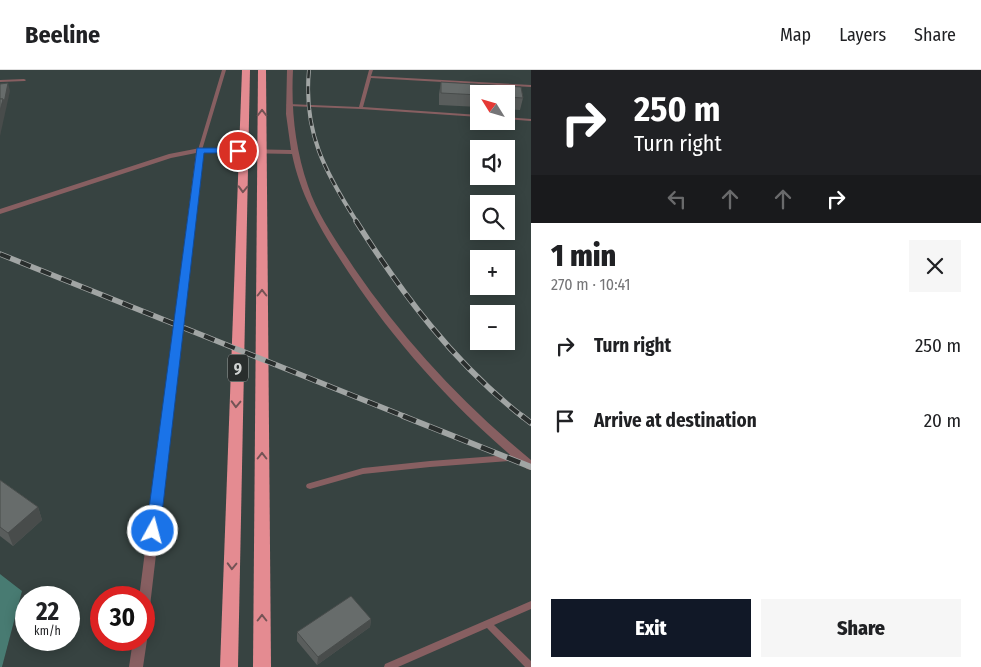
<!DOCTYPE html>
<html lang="en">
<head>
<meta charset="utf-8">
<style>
	:root { --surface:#fff; --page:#f6f6f6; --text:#202124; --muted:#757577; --line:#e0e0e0; --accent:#111827 }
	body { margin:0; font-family:"Fira Sans Condensed",sans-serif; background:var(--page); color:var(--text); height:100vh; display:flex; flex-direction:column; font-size:19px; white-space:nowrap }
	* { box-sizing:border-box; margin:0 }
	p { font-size:16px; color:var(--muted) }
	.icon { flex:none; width:28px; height:28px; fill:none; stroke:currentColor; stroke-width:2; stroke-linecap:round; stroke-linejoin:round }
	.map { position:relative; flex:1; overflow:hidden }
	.panel { display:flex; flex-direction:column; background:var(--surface); width:450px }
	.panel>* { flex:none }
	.hud { background:#202124; color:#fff; overflow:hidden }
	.needle { width:32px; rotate:307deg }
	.tools { position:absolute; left:470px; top:15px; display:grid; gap:10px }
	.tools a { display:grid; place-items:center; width:45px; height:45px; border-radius:0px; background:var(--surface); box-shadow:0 2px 12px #0003; font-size:25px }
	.speed { position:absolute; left:15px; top:516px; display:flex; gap:10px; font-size:25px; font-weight:700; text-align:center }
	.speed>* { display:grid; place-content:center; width:65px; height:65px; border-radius:50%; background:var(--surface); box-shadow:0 2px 12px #0003; line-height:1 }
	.speed small { font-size:12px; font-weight:400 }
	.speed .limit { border:8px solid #d22; background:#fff; color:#111 }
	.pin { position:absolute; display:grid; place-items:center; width:42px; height:42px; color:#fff; margin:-21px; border:2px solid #fff; border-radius:50%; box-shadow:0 1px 5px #0007 }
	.me { position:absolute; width:55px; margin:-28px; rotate:7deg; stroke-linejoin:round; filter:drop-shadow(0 0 4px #0008) }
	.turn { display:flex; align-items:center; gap:18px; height:105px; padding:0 20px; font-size:22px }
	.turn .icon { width:65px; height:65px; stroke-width:2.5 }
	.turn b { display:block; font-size:35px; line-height:42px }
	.lanes { display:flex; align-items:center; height:48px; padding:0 20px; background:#0003; justify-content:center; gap:25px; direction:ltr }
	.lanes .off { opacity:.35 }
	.round { display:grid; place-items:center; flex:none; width:52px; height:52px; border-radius:0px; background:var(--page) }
	.headline { display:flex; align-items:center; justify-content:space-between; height:85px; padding:0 20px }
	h1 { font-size:30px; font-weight:800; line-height:38px }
	.button { display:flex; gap:10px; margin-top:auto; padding:10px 20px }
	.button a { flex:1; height:58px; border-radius:0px; background:var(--accent); color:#fff; font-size:20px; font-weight:800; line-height:58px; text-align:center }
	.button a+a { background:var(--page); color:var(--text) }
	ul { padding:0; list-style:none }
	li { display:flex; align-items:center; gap:15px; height:75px; padding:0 20px }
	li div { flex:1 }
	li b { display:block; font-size:19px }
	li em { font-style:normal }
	header { display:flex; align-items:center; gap:30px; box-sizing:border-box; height:70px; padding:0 25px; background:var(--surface); border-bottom:1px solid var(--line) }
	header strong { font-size:24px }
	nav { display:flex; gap:28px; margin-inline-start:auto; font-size:18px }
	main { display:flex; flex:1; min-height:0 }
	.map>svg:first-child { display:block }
	.built { fill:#374341; fill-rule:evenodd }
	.forest { fill:#487b72 }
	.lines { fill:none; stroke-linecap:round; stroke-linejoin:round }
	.service { fill:#875f61; fill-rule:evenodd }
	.minor { fill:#875f61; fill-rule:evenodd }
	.trunk { fill:#e48b91; fill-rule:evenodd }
	.rail-far2-casing { stroke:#a1a5a4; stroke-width:4 }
	.rail-far1-casing { stroke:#a1a5a4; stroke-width:5.5 }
	.rail-casing { stroke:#a1a5a4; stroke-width:6 }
	.rail-far2 { stroke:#292e2d; stroke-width:2.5; stroke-dasharray:8; stroke-linecap:butt }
	.rail-far1 { stroke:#292e2d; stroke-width:4; stroke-dasharray:11; stroke-linecap:butt }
	.rail { stroke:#292e2d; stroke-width:4.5; stroke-dasharray:14; stroke-linecap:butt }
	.wall { fill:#595d5c }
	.shaded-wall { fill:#484c4b }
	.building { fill:#676c6b; stroke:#484c4b }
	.oneway { stroke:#745355 }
	.route { fill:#1a73e8; stroke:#114b97 }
	.labels { text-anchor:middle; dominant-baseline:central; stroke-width:5; stroke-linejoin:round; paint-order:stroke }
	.shield { fill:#292e2d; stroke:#9fa2a1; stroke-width:1 }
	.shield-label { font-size:16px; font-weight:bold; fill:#d1d4d3 }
</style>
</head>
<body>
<header>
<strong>Beeline</strong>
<nav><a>Map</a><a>Layers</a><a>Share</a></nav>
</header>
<main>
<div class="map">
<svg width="531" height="597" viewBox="0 0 531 597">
	<rect width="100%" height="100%" fill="#333837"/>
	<path class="built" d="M0 0H531V597H2L22 521 0 504ZM479 24H506V51H479ZM479 79H506V106H479ZM479 134H506V161H479ZM479 189H506V216H479ZM479 244H506V271H479ZM26 528H69V570H26ZM101 528H144V570H101Z"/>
	<polygon class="forest" points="0,504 22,521 2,597 0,597"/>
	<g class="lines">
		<g class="service">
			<polygon points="222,0 226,0 202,80 202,81 198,81 198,80"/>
			<polygon points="369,0 373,0 371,6 531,15 531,17 371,8 363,37 479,45 479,47 361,39 288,36 286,35 288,34 359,37"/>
			<polygon points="24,9 26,10 25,11 0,12 0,10"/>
			<polygon points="506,47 531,49 531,51 506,49"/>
			<polygon points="517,382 519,383 520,385 519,387 509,391 430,397 363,404 310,419 307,418 306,416 307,414 310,413 363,398 430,391 509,385"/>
			<polygon points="531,531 531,539 494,555 531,591 531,597 525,597 487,558 398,597 384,597 385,594"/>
		</g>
		<g class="minor">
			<path d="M287 0H293C291 39 295 78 308 116 318 146 337 172 354 198 404 271 463 334 531 390V400L527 399C458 342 399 278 349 203 324 165 301 129 292 84L203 82 150 536 149 540 144 542V528H139L196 83 171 88 0 144V139L169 84 200 78 291 80 286 44Z"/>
			<polygon points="144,565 147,570 143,597 129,597 133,570 144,570"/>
		</g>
		<g class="trunk">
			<polygon points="242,0 250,0 238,597 220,597"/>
			<polygon points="258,0 266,0 271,597 253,597"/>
		</g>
		<g class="rail-far2-casing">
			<path id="rail-far2" d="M309 0C303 62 325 102 357 152"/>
		</g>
		<g class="rail-far1-casing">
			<g id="rail-far1">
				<path d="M356 151C402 224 454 293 523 347"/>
				<polyline points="0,184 406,347"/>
			</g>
		</g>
		<g class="rail-casing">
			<g id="rail">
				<polyline points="403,346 531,397"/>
				<polyline points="522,346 531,353"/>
			</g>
		</g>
		<use href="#rail-far2" class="rail-far2"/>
		<use href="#rail-far1" class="rail-far1"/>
		<use href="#rail" class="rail"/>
	</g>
	<g class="wall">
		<polygon points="441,12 521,17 523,28 520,40 506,39 506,24 479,24 479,37 439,35 439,24"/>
		<polygon points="0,410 38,437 42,450 13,476 0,466"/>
		<polygon points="371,549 370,557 317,595 297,571 297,562"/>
	</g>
	<g class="shaded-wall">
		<polygon points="8,13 10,21 0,66 0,41"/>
		<polygon points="38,437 42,450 13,476 8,463"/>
		<polygon points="371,549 370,557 317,595 318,587"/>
	</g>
	<g class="building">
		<polygon points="441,12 521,17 523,28 506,27 506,24 479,24 479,25 441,23"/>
		<polygon points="8,13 4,33 3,29 0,29 0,14"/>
		<polygon points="0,29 3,29 0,41"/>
		<polygon points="0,410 38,437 8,463 0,457"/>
		<polygon points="351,526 371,549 318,587 297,562"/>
	</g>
	<defs><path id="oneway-chevron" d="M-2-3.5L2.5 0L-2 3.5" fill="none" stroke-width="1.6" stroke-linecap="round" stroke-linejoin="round" transform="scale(1.25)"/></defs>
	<g class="oneway">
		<use href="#oneway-chevron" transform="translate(262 43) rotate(-90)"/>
		<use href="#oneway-chevron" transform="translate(243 119) rotate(92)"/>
		<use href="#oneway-chevron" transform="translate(262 223) rotate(-90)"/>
		<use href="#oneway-chevron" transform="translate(236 334) rotate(92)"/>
		<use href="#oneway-chevron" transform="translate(262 386) rotate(-90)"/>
		<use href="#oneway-chevron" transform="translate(232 496) rotate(92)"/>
		<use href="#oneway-chevron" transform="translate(262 548) rotate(-90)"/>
	</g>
	<polygon class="route" points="197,78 238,78 242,81 238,83 204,83 160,461 158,465 153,467 148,465 146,461"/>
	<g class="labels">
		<rect class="shield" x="228" y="284.5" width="20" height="27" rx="4"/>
		<g class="shield-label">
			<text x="238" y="298">9</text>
		</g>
	</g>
</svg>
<div class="tools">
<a><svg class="needle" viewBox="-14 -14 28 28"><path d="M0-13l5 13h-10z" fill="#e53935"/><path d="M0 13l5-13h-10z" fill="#757577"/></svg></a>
<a><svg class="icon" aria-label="sound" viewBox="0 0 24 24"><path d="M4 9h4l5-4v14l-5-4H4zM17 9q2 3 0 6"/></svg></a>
<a><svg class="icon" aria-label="search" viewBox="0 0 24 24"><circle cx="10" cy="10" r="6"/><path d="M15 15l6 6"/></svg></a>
<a>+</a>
<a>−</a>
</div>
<div class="speed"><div>22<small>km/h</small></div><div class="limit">30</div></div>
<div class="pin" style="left:238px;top:81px;background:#d93025"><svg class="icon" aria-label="arrive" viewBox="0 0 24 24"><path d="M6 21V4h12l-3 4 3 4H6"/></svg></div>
<svg class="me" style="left:153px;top:461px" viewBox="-20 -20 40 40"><circle r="17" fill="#1a73e8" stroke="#fff" stroke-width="3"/><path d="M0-11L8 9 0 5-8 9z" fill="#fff"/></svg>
</div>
<section class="panel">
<div class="hud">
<div class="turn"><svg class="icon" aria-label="right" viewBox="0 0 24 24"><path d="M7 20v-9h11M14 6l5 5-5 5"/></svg><div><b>250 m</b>Turn right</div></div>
<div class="lanes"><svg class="icon off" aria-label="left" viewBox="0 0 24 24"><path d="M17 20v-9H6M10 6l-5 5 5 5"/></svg><svg class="icon off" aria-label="ahead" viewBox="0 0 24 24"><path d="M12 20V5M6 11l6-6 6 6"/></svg><svg class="icon off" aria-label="ahead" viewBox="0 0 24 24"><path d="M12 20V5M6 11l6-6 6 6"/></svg><svg class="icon" aria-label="right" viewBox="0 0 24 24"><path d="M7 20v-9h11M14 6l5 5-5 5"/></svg></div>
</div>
<div class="headline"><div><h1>1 min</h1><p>270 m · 10:41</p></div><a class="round"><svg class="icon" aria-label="close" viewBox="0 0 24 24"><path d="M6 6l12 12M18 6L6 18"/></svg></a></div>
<ul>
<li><svg class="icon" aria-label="right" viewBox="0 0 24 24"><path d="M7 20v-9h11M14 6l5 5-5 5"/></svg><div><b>Turn right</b></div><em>250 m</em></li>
<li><svg class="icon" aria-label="arrive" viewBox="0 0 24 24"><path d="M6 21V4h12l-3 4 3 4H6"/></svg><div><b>Arrive at destination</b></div><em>20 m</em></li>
</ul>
<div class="button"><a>Exit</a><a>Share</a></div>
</section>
</main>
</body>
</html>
